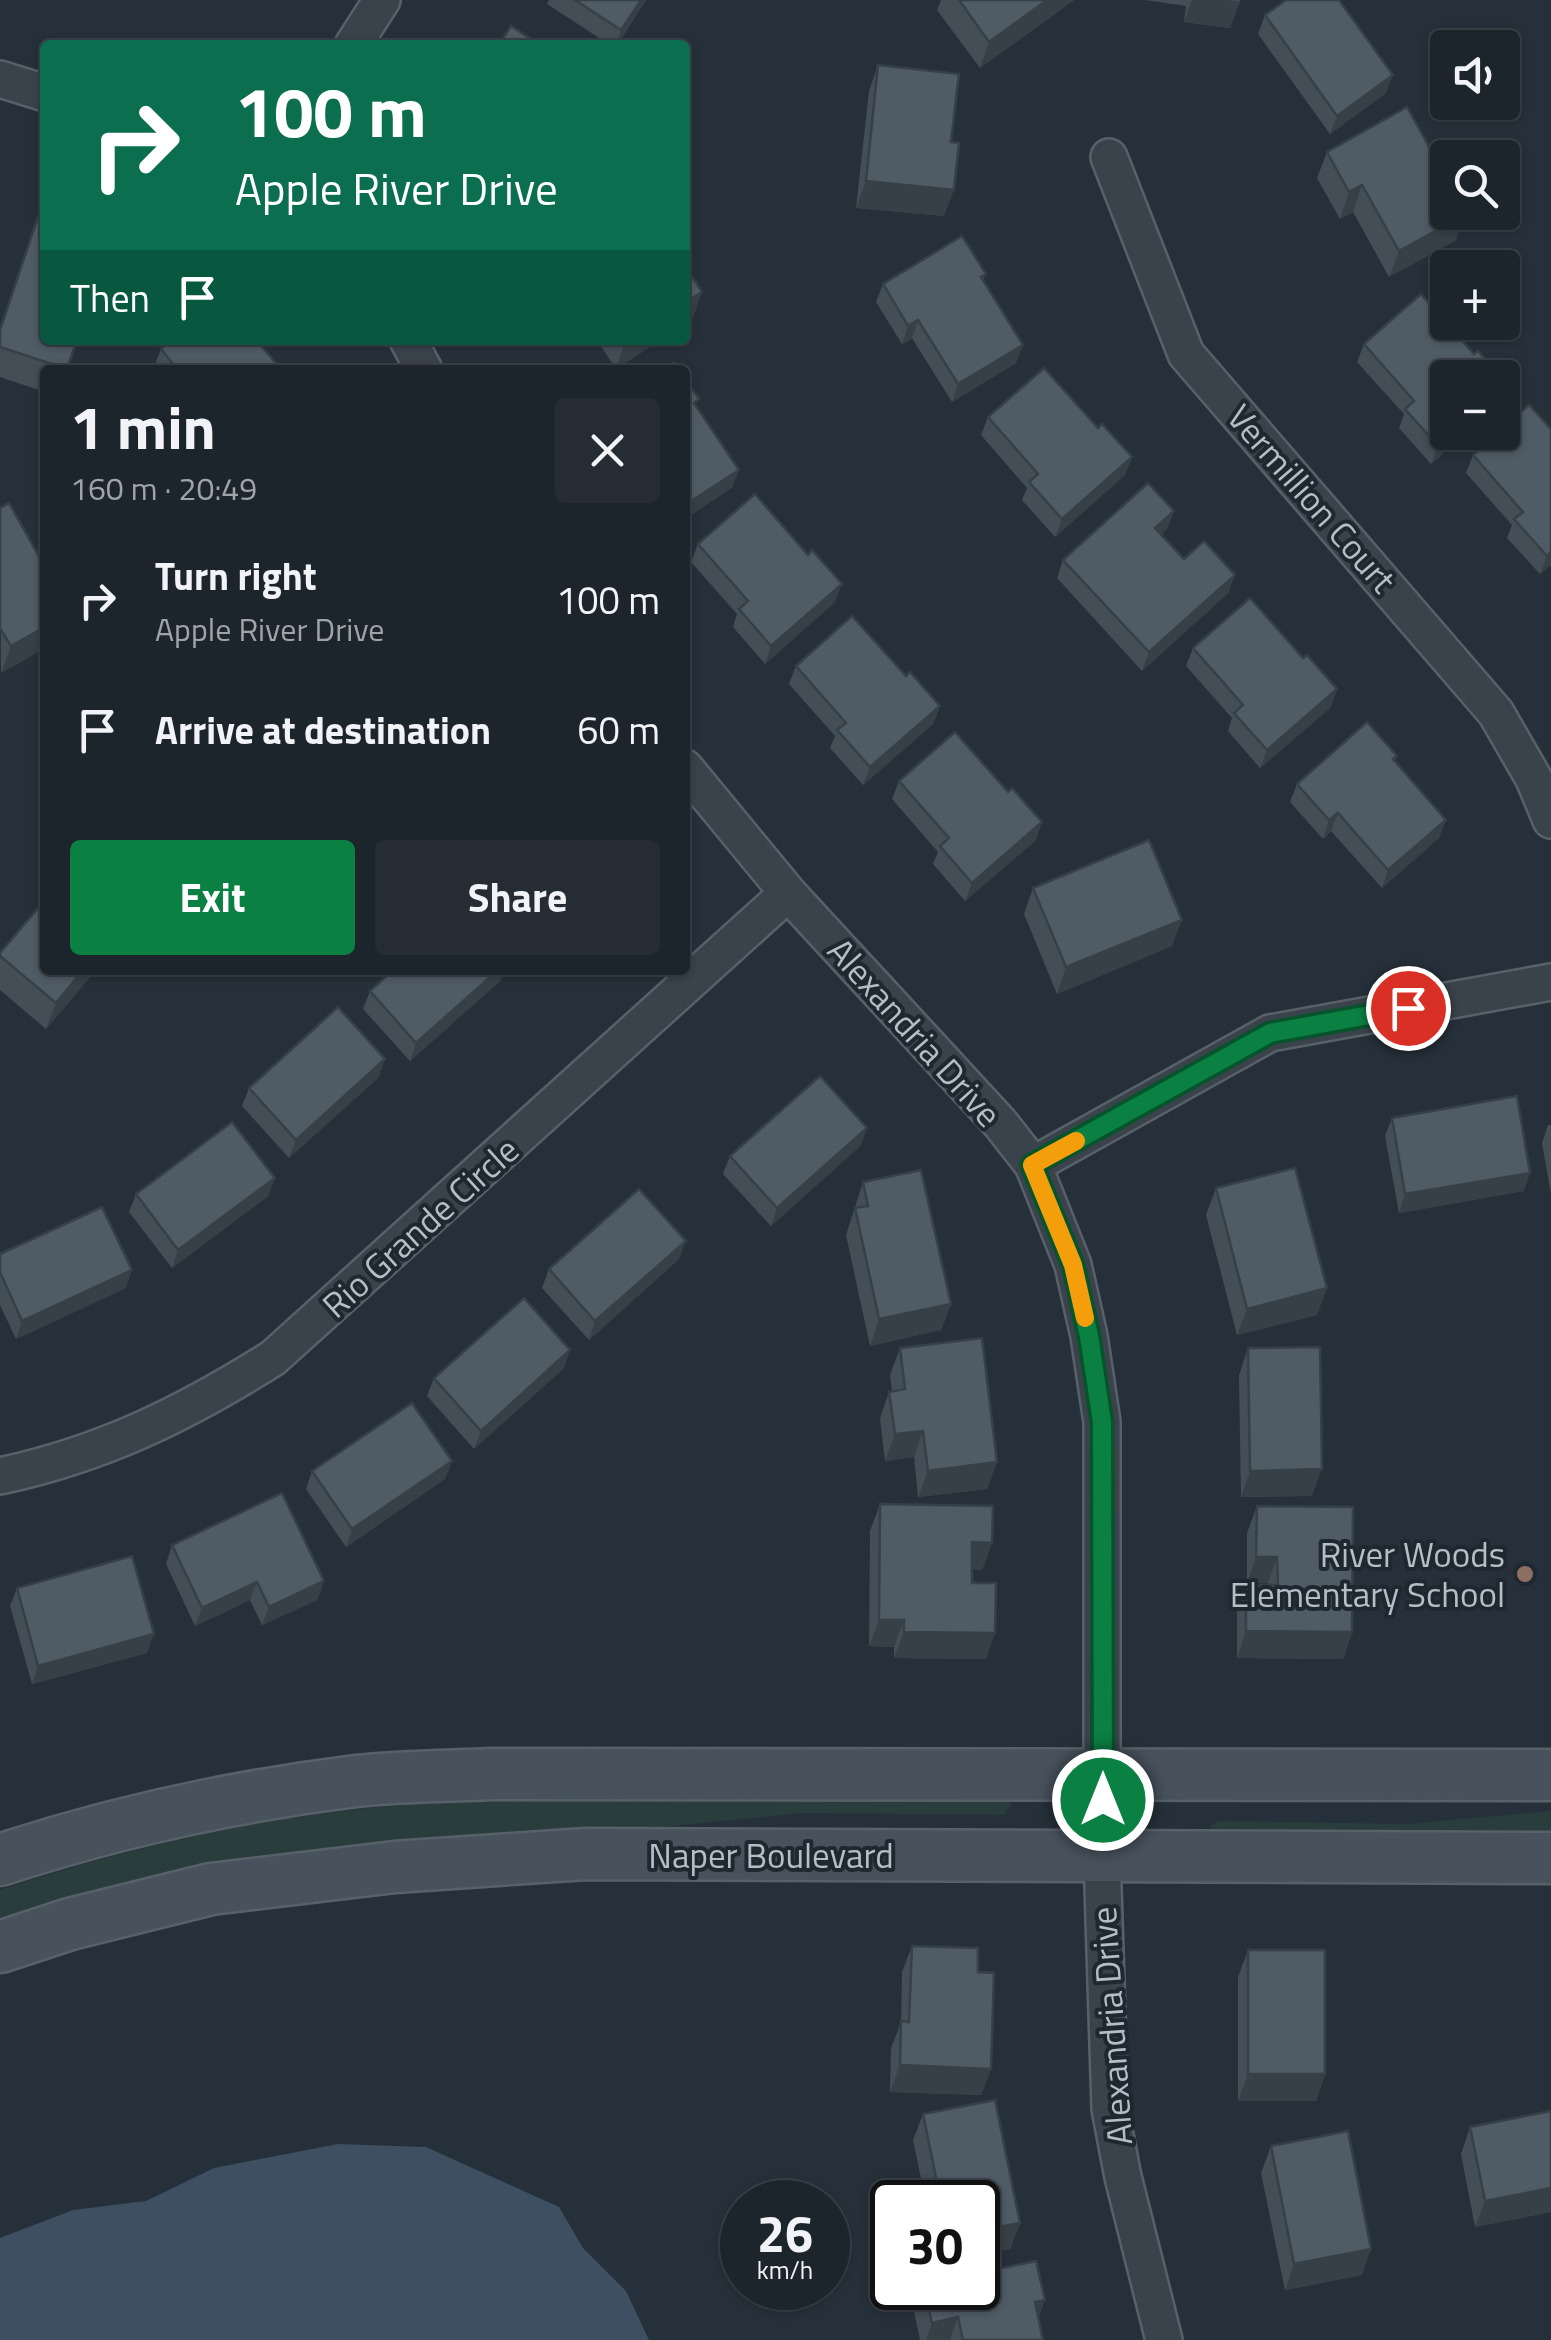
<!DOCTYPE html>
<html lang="en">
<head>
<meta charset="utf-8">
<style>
	:root { --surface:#1c242c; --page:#252c34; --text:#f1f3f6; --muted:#a0a4a9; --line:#3a4148; --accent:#0b8043 }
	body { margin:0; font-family:"Titillium Web",sans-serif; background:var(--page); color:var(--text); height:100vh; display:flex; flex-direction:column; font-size:38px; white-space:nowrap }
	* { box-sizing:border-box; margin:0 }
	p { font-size:32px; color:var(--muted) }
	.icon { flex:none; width:55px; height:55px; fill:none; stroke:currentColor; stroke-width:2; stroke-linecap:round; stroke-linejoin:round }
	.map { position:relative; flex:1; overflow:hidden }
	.drawer { position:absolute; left:40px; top:365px; width:650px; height:610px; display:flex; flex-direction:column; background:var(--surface); border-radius:10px; box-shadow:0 2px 8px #0004,0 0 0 2px var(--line) }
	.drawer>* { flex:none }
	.hud { position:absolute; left:40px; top:40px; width:650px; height:305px; border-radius:10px; box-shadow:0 2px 8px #0004,0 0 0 2px var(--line); background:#0b6e4f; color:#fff; overflow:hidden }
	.fabs { position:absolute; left:1430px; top:30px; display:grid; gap:20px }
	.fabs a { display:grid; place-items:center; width:90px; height:90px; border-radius:10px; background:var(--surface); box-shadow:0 2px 8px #0004,0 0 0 2px var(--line); font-size:50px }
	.speed { position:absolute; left:720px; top:2180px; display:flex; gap:20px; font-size:50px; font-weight:700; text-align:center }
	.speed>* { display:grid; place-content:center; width:130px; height:130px; border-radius:50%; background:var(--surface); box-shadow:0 2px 8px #0004,0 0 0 2px var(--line); line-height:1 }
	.speed small { font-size:25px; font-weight:400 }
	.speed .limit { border:5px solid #111; border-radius:15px; background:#fff; color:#111 }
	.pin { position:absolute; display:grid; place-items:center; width:85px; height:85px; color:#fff; margin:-42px; border:5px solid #fff; border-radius:50%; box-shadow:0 2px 10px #0007 }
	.me { position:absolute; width:110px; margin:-55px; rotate:0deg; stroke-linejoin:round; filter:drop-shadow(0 0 8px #0008) }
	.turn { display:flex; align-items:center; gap:35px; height:210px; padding:0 30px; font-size:45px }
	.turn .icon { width:130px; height:130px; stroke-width:2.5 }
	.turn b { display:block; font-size:70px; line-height:85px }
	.then { display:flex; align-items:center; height:95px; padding:0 30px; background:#0003; gap:20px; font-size:38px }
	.round { display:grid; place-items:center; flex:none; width:105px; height:105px; border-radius:10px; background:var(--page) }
	.headline { display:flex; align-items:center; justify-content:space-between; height:170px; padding:0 30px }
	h1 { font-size:60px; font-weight:700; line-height:75px }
	.action { display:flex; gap:20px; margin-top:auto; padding:20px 30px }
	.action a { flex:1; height:115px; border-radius:10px; background:var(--accent); color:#fff; font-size:40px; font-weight:700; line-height:115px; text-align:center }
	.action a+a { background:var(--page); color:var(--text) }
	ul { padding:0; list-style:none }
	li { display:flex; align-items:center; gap:30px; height:130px; padding:0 30px }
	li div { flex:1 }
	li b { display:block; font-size:38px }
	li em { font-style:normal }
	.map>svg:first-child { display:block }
	.green { fill:#293d3c }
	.water { fill:#3d4f61 }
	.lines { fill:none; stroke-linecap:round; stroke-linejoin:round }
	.minor-casing { stroke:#586069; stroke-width:40 }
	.secondary-casing { stroke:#586069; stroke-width:55 }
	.minor { stroke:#3a424b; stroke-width:35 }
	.secondary { stroke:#48525d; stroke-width:50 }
	.wall { fill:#444e57 }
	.shaded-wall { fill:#374047 }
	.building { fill:#4f5b65; stroke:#374047; stroke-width:2.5 }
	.route-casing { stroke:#07532c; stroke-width:25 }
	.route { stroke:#0b8043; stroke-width:18 }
	.slow { stroke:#f59e0b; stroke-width:18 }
	.education-dot { fill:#8d6e63; stroke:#1f2730; stroke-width:4 }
	.labels { text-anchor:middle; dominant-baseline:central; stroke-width:8; stroke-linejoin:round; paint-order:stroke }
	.street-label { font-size:35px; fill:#b5bdc6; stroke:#1f2730 }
	.poi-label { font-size:35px; fill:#b5bdc6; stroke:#1f2730; text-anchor:end }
</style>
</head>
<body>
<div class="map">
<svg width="1551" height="2340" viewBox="0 0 1551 2340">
	<rect width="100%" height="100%" fill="#26303a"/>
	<g class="green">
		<path d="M585 1800H995L1007 1801 1011 1804 1004 1815 803 1813 612 1832 399 1841 248 1862 0 1926V1890C130 1847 265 1816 402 1805 463 1801 524 1801 585 1800Z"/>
		<polygon points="1551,1811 1551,1837 1211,1833 1211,1825 1219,1821 1407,1824"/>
	</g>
	<polygon class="water" points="338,2144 426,2147 559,2207 583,2248 626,2291 649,2340 0,2340 0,2238 73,2210 146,2201 214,2168"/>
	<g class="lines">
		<g class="minor-casing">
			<g id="minor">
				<polyline points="353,45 382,0"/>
				<polyline points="0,79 45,93"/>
				<polyline points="1109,157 1186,354 1496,713 1534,779 1551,820"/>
				<polyline points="408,340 424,370"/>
				<polyline points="685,768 788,893 1000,1123 1033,1165 1073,1265 1089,1336 1102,1422 1102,1856 1110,2109 1123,2177 1164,2340"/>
				<polyline points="1033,1165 1270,1033 1551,982"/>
				<path d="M0 1476C103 1454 184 1414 273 1358L788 893"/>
			</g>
		</g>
		<g class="secondary-casing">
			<g id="secondary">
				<path d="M0 1860C115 1822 236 1796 356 1781 401 1776 448 1776 493 1774L1551 1775"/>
				<polyline points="0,1947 70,1924 211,1889 395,1867 586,1854 1551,1858"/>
			</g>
		</g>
		<use href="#minor" class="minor"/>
		<use href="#secondary" class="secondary"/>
	</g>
	<g class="wall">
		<polygon points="549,0 646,0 617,45 610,45 547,4"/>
		<polygon points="941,0 1074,0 980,68 937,10"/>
		<polygon points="1145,0 1240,0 1230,28 1184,22 1186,6"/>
		<polygon points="1265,15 1386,93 1330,134 1258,34"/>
		<polygon points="878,65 951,142 944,216 856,208 869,91"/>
		<polygon points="1327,152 1456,240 1389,277 1353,212 1340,219 1317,178"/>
		<polygon points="986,274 983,280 1016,363 952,402 912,338 902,344 876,302 883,284"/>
		<polygon points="0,328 66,370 45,370 45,392 0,377"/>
		<polygon points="169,340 259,340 258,343 282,370 153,370 161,349 170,341"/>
		<polygon points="597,340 660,340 616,369"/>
		<polygon points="1364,344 1448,432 1468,432 1431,464 1399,428 1404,414 1357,362"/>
		<polygon points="988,417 1098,428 1132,457 1125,475 1055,537 1022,500 1027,488 981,435"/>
		<polygon points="1498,432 1551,565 1540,574 1507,538 1512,525 1466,473 1473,455"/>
		<polygon points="0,508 45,567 45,648 1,673"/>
		<polygon points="1174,511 1167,529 1161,535 1184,559 1235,575 1228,593 1142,671 1057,578 1063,560"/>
		<polygon points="698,544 835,602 765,664 733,627 737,614 691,562"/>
		<polygon points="1193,648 1331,707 1260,768 1228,731 1232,718 1186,666"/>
		<polygon points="796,666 906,676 940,706 933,724 863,785 830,748 835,736 789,684"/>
		<polygon points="1397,756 1395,761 1446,820 1439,838 1382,888 1331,831 1323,839 1290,802 1297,784"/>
		<polygon points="899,781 1036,840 965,901 933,864 938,852 892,799"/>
		<polygon points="1033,888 1172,946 1057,994 1024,914"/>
		<polygon points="0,953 45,970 96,970 46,1029 0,990"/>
		<polygon points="393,970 504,970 500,981 410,1061 363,1009 370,991"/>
		<polygon points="379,1077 289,1158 242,1106 249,1088"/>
		<polygon points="1392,1118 1524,1191 1399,1213 1385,1136"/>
		<polygon points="1548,1125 1551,1125 1551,1194 1542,1143"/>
		<polygon points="867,1128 860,1146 771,1226 723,1174 730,1156"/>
		<polygon points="863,1182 951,1304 941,1330 870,1346 846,1235"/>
		<polygon points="1216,1188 1317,1315 1237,1335 1206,1215"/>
		<polygon points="136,1194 268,1196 172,1268 129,1212"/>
		<polygon points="0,1254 126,1288 16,1339 0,1305"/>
		<polygon points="679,1259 589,1340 542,1288 549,1269"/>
		<polygon points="900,1348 997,1462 987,1489 918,1497 914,1457 885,1461 880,1418 889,1392 892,1391 890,1375"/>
		<polygon points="1248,1348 1312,1496 1241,1497 1239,1375"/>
		<polygon points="564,1368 474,1449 427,1396 434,1378"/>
		<polygon points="452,1461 445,1479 346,1547 306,1489 312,1471"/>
		<polygon points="880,1504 992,1543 982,1570 972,1569 972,1583 986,1659 894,1658 894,1647 869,1646 870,1531"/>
		<polygon points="1257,1506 1352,1632 1343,1659 1237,1658 1237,1611 1246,1585 1268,1585 1268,1583 1247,1583 1247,1533"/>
		<polygon points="172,1545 324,1581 317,1600 262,1625 250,1600 195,1626 166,1564"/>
		<polygon points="17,1588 147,1653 32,1684 10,1606"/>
		<polygon points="912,1946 978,1972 991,2069 981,2095 890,2092 891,2048 901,2023 902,1972"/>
		<polygon points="1248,1950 1325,2074 1316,2101 1238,2101 1238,1977"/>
		<polygon points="1551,2111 1551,2212 1475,2227 1461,2154 1470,2127"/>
		<polygon points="923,2114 1020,2223 1010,2249 978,2202 926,2202 913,2140"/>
		<polygon points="1271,2146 1362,2275 1285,2290 1261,2173"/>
		<polygon points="922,2288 978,2288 1038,2318 1043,2340 920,2340 914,2311"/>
	</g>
	<g class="shaded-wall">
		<polygon points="641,0 646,0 616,45 621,30"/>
		<polygon points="1047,0 1074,0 980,68 989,42"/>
		<polygon points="1192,0 1227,0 1240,2 1230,28 1184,22"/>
		<polygon points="1393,75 1386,93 1330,134 1337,116"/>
		<polygon points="866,181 954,190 944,216 856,208"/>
		<polygon points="1362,185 1353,212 1340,219 1349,192"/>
		<polygon points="1466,214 1456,240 1389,277 1399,251"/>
		<polygon points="702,292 693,318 685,323 685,303"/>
		<polygon points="918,320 912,338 902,344 908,326"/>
		<polygon points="629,340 660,340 616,369 625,342"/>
		<polygon points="1023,345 1016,363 952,402 958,384"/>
		<polygon points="1454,432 1468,432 1431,464 1438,446"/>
		<polygon points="1132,457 1125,475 1055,537 1062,519"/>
		<polygon points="739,470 732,488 685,519 685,505"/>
		<polygon points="1174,511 1167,529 1149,546 1155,528"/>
		<polygon points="1551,552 1551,565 1540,574 1547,556"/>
		<polygon points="1235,575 1228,593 1142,671 1149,652"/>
		<polygon points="842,584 835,602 765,664 771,646"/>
		<polygon points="45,627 45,648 1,673 11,646"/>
		<polygon points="1337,689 1331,707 1260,768 1267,750"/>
		<polygon points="940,706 933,724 863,785 870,767"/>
		<polygon points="1338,813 1331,831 1323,839 1329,820"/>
		<polygon points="1446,820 1439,838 1382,888 1388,870"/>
		<polygon points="1042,822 1036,840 965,901 972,883"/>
		<polygon points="1182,920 1172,946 1057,994 1066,967"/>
		<polygon points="83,970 96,970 46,1029 56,1003"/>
		<polygon points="498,970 504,970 500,981 410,1061 416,1043"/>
		<polygon points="385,1059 379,1077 289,1158 296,1140"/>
		<polygon points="867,1128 860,1146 771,1226 777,1208"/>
		<polygon points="1530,1173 1524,1191 1399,1213 1405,1194"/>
		<polygon points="275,1178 268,1196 172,1268 178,1250"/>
		<polygon points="686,1241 679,1259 589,1340 595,1321"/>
		<polygon points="132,1270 126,1288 16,1339 22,1321"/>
		<polygon points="1327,1288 1317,1315 1237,1335 1247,1309"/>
		<polygon points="951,1304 941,1330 870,1346 879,1319"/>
		<polygon points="570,1350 564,1368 474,1449 481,1431"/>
		<polygon points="923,1431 914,1457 885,1461 895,1434"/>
		<polygon points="452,1461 445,1479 346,1547 352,1529"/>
		<polygon points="997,1462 987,1489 918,1497 928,1471"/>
		<polygon points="1322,1469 1312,1496 1241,1497 1250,1471"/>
		<polygon points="972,1542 992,1543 982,1570 962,1569"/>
		<polygon points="1256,1557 1277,1557 1268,1583 1247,1583"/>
		<polygon points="324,1581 317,1600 262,1625 269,1607"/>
		<polygon points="257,1582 250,1600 195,1626 202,1608"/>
		<polygon points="879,1620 904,1620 894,1647 869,1646"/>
		<polygon points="1246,1631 1352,1632 1343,1659 1237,1658"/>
		<polygon points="904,1632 995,1633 986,1659 894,1658"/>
		<polygon points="154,1634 147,1653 32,1684 38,1666"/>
		<polygon points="900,2065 991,2069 981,2095 890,2092"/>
		<polygon points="1248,2074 1325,2074 1316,2101 1238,2101"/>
		<polygon points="1551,2188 1551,2212 1475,2227 1485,2201"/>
		<polygon points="1020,2223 1010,2249 978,2256 978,2231"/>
		<polygon points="1371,2249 1362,2275 1285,2290 1294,2264"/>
		<polygon points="1045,2300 1035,2327 1035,2302"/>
		<polygon points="958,2317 950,2340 926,2340 932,2323"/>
	</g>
	<g class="building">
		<polygon points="575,0 641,0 621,30"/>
		<polygon points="959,0 1047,0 989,42"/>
		<polygon points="1286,0 1339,0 1393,75 1337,116 1265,15"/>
		<polygon points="511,26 540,45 499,45"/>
		<polygon points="878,65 959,74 951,142 959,143 954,190 866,181"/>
		<polygon points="1407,107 1448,181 1448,212 1466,214 1399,251 1362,185 1349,192 1327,152"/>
		<polygon points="43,202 45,203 45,340 77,340 67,369 0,347 0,330"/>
		<polygon points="962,236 986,274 981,277 1023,345 958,384 918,320 908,326 883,284"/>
		<polygon points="685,266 702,292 685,303"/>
		<polygon points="1421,294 1474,354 1478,351 1502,378 1448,378 1448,432 1454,432 1438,446 1405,409 1414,401 1364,344"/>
		<polygon points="172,340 256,340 282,370 178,370 161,349"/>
		<polygon points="674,363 679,370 662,370"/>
		<polygon points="1044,368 1098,428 1102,424 1132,457 1062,519 1029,482 1038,474 988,417"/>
		<polygon points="1502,378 1508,384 1502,390"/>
		<polygon points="685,379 699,399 694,403 739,470 685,505"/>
		<polygon points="1529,405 1551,429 1551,552 1547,556 1514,519 1523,512 1473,455 1498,432 1502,432 1502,428"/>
		<polygon points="1148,483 1174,511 1155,528 1184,559 1204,541 1235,575 1149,652 1063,560"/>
		<polygon points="755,494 808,555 812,550 842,584 771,646 739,609 748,601 698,544"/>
		<polygon points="9,503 45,567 45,627 11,646 0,628 0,508"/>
		<polygon points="1250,598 1303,658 1307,655 1337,689 1267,750 1234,713 1243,705 1193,648"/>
		<polygon points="852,616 906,676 910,672 940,706 870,767 837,730 846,723 796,666"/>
		<polygon points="1367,722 1397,756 1393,759 1446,820 1388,870 1338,813 1329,820 1297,784"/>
		<polygon points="955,732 1008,792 1012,788 1042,822 972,883 940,846 949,838 899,781"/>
		<polygon points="1149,840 1182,920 1066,967 1033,888"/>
		<polygon points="45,900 45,970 83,970 56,1003 0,956 0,953"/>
		<polygon points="393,970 498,970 416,1043 370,991"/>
		<polygon points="338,1007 385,1059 296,1140 249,1088"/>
		<polygon points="820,1076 867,1128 777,1208 730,1156"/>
		<polygon points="1517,1096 1530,1173 1405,1194 1392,1118"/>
		<polygon points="232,1122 275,1178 178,1250 136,1194"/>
		<polygon points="1295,1168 1327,1288 1247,1309 1216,1188"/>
		<polygon points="921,1170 951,1304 879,1319 855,1208 868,1206 863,1182"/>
		<polygon points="639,1189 686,1241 595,1321 549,1269"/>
		<polygon points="102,1207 132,1270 22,1321 0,1272 0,1254"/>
		<polygon points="524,1298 570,1350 481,1431 434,1378"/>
		<polygon points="982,1338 997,1462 928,1471 923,1431 895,1434 889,1392 905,1389 900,1348"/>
		<polygon points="1320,1347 1322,1469 1250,1471 1248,1348"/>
		<polygon points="412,1403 452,1461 352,1529 312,1471"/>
		<polygon points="282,1493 324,1581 269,1607 257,1582 202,1608 172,1545"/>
		<polygon points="880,1504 993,1506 992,1543 972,1542 972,1583 996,1583 995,1633 904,1632 904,1620 879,1620"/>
		<polygon points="1257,1506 1353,1507 1352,1632 1246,1631 1246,1585 1278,1585 1277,1557 1256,1557"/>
		<polygon points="132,1556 154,1634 38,1666 17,1588"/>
		<polygon points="912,1946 978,1948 978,1972 994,1973 991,2069 900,2065 901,2021 909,2022"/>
		<rect x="1248" y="1950" width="77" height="124"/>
		<polygon points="995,2100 1020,2223 978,2231 978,2202 941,2202 923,2114"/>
		<polygon points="1551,2111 1551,2188 1485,2201 1470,2127"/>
		<polygon points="1348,2131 1371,2249 1294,2264 1271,2146"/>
		<polygon points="1036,2261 1045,2300 1035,2302 1043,2340 963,2340 958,2317 932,2323 924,2288 978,2288 978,2273"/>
	</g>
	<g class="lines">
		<g class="route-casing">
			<polyline id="route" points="1103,1800 1102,1422 1089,1336 1073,1265 1032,1165 1270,1033 1408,1008"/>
		</g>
		<use href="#route" class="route"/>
		<polyline class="slow" points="1076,1141 1032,1165 1073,1265 1085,1318"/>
	</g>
	<circle class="education-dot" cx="1525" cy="1574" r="10"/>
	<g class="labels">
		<g class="street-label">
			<text transform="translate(1312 498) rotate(49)">Vermillion Court</text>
			<text transform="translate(915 1032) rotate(48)">Alexandria Drive</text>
			<text transform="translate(420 1227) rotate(-42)">Rio Grande Circle</text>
			<text x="771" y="1855">Naper Boulevard</text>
			<text transform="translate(1111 2026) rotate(-94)">Alexandria Drive</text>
		</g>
		<g class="poi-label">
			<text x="1505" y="1554">River Woods<tspan x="1505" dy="40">Elementary School</tspan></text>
		</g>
	</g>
</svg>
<div class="fabs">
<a><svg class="icon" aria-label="sound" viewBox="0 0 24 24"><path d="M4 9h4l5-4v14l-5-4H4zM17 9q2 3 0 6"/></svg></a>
<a><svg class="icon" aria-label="search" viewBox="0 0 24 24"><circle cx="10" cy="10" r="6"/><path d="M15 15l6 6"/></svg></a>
<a>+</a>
<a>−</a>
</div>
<div class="speed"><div>26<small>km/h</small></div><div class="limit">30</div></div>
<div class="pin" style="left:1408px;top:1008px;background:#d93025"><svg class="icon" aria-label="arrive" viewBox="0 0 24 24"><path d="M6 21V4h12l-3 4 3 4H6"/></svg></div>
<svg class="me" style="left:1103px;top:1800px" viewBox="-20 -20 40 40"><circle r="17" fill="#0b8043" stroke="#fff" stroke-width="3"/><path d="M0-11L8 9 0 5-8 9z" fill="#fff"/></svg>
<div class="hud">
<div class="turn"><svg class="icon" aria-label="right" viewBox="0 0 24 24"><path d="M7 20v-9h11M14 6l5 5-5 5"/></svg><div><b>100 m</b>Apple River Drive</div></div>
<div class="then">Then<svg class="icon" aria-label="arrive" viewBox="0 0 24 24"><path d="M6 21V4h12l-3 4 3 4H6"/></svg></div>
</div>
<section class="drawer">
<div class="headline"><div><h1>1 min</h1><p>160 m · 20:49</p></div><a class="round"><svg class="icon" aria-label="close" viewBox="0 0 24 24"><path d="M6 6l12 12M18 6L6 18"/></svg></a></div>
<ul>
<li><svg class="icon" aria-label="right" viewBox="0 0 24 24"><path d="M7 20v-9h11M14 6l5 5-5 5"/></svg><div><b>Turn right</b><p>Apple River Drive</p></div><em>100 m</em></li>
<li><svg class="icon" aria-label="arrive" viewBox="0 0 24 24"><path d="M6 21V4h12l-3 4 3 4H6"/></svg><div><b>Arrive at destination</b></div><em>60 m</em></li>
</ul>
<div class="action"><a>Exit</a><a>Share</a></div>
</section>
</div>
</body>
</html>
